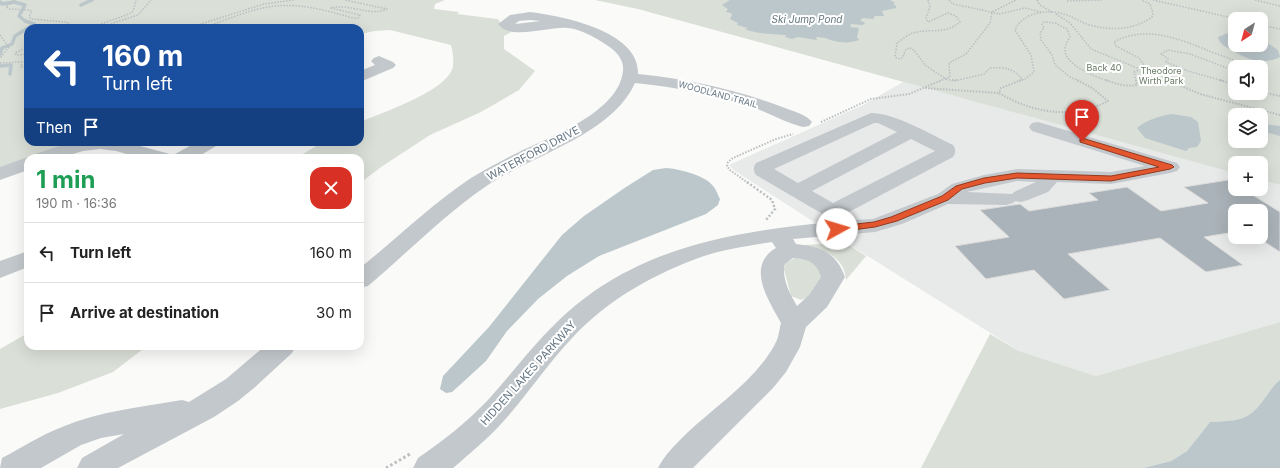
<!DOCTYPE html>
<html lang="en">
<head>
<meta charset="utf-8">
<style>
	:root { --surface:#fff; --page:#f6f6f6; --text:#222; --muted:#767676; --line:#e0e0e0 }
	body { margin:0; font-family:Inter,sans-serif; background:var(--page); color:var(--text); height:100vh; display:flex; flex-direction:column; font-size:15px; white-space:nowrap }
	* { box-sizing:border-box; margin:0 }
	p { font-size:13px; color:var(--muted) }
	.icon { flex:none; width:22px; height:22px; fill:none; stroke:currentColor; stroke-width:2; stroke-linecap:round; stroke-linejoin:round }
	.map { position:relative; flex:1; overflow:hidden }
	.side { position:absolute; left:24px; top:154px; width:340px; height:196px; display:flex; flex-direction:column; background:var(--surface); border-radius:12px; box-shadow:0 4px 16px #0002 }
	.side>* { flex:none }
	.top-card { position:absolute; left:24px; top:24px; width:340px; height:122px; border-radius:12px; box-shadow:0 4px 16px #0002; background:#1a4fa0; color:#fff; overflow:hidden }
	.needle { width:26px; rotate:216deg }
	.controls { position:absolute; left:1228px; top:12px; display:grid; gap:8px }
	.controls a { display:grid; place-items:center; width:40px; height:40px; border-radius:8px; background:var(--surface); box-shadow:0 4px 16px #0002; font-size:20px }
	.pin { position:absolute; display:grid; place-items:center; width:34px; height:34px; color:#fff; margin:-41px -17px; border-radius:50% 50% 50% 0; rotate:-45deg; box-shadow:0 0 4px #0007 }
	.pin .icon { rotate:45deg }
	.me { position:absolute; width:44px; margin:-22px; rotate:84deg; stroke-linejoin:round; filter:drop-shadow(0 0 3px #0008) }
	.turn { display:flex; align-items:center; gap:14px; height:84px; padding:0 12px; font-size:18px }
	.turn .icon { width:52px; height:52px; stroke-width:2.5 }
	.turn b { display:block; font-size:28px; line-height:34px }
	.then { display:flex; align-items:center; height:38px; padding:0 12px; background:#0003; gap:8px; font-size:15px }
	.round { display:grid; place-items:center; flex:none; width:42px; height:42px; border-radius:12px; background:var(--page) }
	.overview { display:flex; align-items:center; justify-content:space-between; height:68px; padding:0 12px }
	h1 { font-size:24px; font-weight:700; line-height:30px; color:#1e9e55 }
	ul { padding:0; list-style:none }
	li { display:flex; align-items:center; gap:12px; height:60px; padding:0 12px; border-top:1px solid var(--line) }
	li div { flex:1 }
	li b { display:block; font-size:15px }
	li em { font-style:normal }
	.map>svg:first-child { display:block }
	.built { fill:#e8e9e9; fill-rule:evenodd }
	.green { fill:#dadfd7; fill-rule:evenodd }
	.water { fill:#bbc7cb }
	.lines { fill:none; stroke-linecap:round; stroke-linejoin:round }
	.stream { stroke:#bbc7cb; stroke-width:3.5 }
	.building { fill:#aab3b9; stroke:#dcdcda }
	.path-far3 { stroke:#bbbfc2; stroke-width:1.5; stroke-dasharray:1.5 1.5; stroke-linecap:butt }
	.path-far2 { stroke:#bbbfc2; stroke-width:2; stroke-dasharray:1.5 1.5; stroke-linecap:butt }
	.path-far1 { stroke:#bbbfc2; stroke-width:2.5; stroke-dasharray:2 2; stroke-linecap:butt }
	.path { stroke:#bbbfc2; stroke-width:3; stroke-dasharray:2.5 2.5; stroke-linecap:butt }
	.minor { fill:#c3c8cc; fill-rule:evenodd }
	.path-bridge { stroke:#bbbfc2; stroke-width:1.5; stroke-dasharray:1.5 1.5; stroke-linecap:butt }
	.route { fill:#e4572e; stroke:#94391e }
	.labels { text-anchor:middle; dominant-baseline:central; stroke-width:4; stroke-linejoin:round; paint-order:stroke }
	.far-park-label { font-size:9px; fill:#687a64; stroke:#fff }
	.far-street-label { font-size:9px; fill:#657683; stroke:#fff }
	.far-water-label { font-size:10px; font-style:italic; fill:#60757c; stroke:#fff }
	.street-label { font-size:11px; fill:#657683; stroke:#fff }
</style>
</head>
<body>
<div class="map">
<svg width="1280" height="468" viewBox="0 0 1280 468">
	<rect width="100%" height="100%" fill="#fafaf8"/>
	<path class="built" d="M903 82 1235 172V189H1261V180L1280 185V322L1096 376 1019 351 842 240 735 171 729 165 863 105ZM1235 211H1261V237H1235Z"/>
	<g class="green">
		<path d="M0 0H445L435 4 434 9 459 12 457 14 497 19 499 20 501 27 513 31 504 36V49L535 71 519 90 481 112 430 135 381 167 360 183V158H296L323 142H360V122C384 112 438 94 451 72 455 64 453 53 451 45L390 30 375 31 360 34V28H28V142H79L36 155 0 170Z"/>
		<path d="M595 0H1280V185L1261 180V163H1235V173L638 9ZM1235 19H1261V45H1235ZM1235 67H1261V93H1235ZM1235 115H1261V141H1235Z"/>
		<path d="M846 243 866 256 846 280C845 256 822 249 802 245Z"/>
		<polygon points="795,258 807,259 825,271 808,297 801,300 791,296 784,269 786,263"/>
		<path d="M1280 322V380C1273 385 1269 393 1264 399 1248 423 1235 420 1210 422L1187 451 1171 461 1143 468H921L990 334 1019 351 1096 376Z"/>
		<polygon points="28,333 28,346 147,346 113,372 58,393 0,409 0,349"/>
	</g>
	<g class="water">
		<path d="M730 0H890L895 3 893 4 896 6V8L882 11 884 16H875L873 19 863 18 860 21 864 22 865 24 862 25 851 24 850 27 859 28 857 37 859 40C853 42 847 43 840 42 830 41 828 37 816 37L817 40 798 37 792 39 785 37 786 35C772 34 756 34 745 29L748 28 737 25 738 23 730 19 732 15 731 13 726 12 728 9 722 5Z"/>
		<path d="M1228 33H1235V45H1261V39L1278 50 1280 57C1262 66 1247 59 1231 50 1225 46 1220 45 1218 37Z"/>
		<path d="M1172 114 1191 117 1198 122 1201 141 1197 147 1189 148 1186 151 1145 138 1137 128C1144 121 1162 115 1172 114Z"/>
		<polygon points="1261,124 1280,126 1280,136 1261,131"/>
		<path d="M666 168C679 169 705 175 713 186 716 189 718 195 720 199L718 205 706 214 599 256 567 276 538 299 507 331 486 361 462 383 452 392 446 393 440 389 443 376 489 327 562 235 584 216 626 187 653 170Z"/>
		<path d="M1280 380V468H1143L1171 461 1187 451 1210 422C1235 420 1248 423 1264 399 1269 393 1273 385 1280 380Z"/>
	</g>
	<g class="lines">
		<g class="stream">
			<polyline points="0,2 2,4 14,2 25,5 19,16 25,21 34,24 28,28"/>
			<polyline points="81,5 92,0"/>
			<polyline points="0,54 2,48 12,44 15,36 28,28"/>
			<polyline points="0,66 11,65 10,74"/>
		</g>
	</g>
	<polygon class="building" points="1228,180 1235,184 1235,189 1243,189 1280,212 1280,252 1257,237 1261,237 1261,211 1235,211 1235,232 1204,237 1243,265 1206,272 1160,238 1068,254 1110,290 1064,299 1034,270 986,279 955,246 1009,237 980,210 1020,204 1029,211 1098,200 1089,193 1127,187 1161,211 1208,203 1184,187"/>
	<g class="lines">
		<g class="path-far3">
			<polyline points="15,0 6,7 10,9 30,10 32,12 29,16 31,19 65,22 68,23 66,28"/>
			<path d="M928 0 930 7 926 18 928 22 948 13 956 16 960 22C946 34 933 29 917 32 909 33 903 39 897 43L895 57 900 59 903 57 906 49 910 48 914 50 925 65 946 79 954 81 984 74 990 68C1005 67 1013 68 1023 80"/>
			<polyline points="949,0 953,4 982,10"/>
			<polyline points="1037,0 1040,5 1052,12"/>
			<polyline points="1153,0 1237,19"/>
			<polyline points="1255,0 1280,6"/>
			<polyline points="1067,1 1103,0"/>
			<polyline points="999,14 1025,8 1041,12"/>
			<polyline points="1056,14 1070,23 1091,49 1169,81"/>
			<polyline points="1261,25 1280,29"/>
			<polyline points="90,28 129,14 133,11 136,0"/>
			<polyline points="106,28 113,23 138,15 151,0"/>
			<polyline points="188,28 264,4 294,0"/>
			<path d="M203 28C224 21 245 11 268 7 297 2 325 10 353 18H358L360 15 331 8C350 3 370 17 387 9L345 0"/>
			<polyline points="0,35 9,47 0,58"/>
			<polyline points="28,47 15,53 16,55 28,54"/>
			<polyline points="0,63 22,62 21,67 28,66"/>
			<polyline points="1261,75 1263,78 1261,78"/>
			<polyline points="939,81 950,77 949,63 966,54 990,23 992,12 1016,0"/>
			<path d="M1019 81 1025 79 1034 72 1031 55 1015 30C1023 11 1050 9 1067 15 1075 18 1082 23 1090 25 1111 31 1134 30 1152 17L1153 13 1150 4 1141 0"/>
			<path d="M1079 81 1070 77 1055 65 1052 55 1041 40 1040 33 1044 28 1042 24 1044 22 1055 23 1067 29 1070 37C1068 40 1065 45 1065 49 1064 65 1096 77 1108 81"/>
			<path d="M1136 81 1134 72 1144 68 1145 66 1139 58 1116 46 1114 42C1146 24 1183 40 1214 53 1226 57 1237 61 1248 67"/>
			<polyline points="1223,81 1188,71 1166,62 1168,59 1161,54 1168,50 1190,54 1235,71"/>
		</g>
		<g class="path-far2">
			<polyline points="952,80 957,80"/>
			<path d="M1021 80 1001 88 999 93C1033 113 1072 120 1108 101L1092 88 1077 80"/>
			<path d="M1106 80C1116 84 1126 87 1137 85L1136 80"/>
			<polyline points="1167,80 1200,94 1280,115"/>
			<polyline points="1220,80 1235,85"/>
			<polyline points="925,88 999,93"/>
			<polyline points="1261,92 1280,96"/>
			<polyline points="821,122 871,99 909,94 942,80"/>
			<polyline points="748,183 730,170 727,166 728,162 733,158 776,139 793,134"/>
		</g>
		<polyline class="path-far1" points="747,182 772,200 775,209 766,220"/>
		<polyline class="path" points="386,468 410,454"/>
		<g class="minor">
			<path d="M530 12C562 16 640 31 638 74 689 79 738 90 785 108 793 111 807 115 812 122L809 126 803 127C786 123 771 114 755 108 716 95 676 87 635 83 611 136 531 155 485 187 443 216 407 253 368 286L360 288V268C397 238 432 204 471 178 486 169 503 160 519 152 550 137 619 112 623 71 624 62 619 54 611 48 600 40 582 29 568 28 549 26 510 41 498 24L510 15ZM530 20 541 21 515 24 519 21Z"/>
			<polygon points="379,56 393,62 396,65 393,68 360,82 360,71 375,65 371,61 374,58"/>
			<path d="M871 113C895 113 930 134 953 145 956 150 956 152 953 157L847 213 854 220 873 219 938 194 952 184 984 175 1017 169 1111 172 1145 166 1032 131 1029 127 1032 123 1038 122 1177 163 1180 167 1177 171 1170 173 1111 184 1057 182 1048 192 1028 200 1021 202 1015 201 1013 203 1006 205 948 204 902 224 875 232 793 239 796 244C821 247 836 252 845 277L827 307 806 327 800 347 786 372 773 388 693 468H658C665 454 676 444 687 433 717 405 756 380 775 344 779 337 779 330 781 323 769 301 745 266 776 248L772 242C746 246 718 250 693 260 649 277 607 301 574 336 550 361 531 389 509 415 494 433 476 448 459 463L453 468H413L418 458C443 441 467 422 488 400 511 375 531 347 556 323 632 248 730 232 832 222L826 216 756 175C753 170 753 168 756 163ZM874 123H878L897 132 798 183 774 169ZM911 139 935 151 833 203 812 191ZM1017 181 1036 182 1014 192 1012 194 967 192ZM793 258C807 259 817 262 821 277L809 295 797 306C790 294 781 278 785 264Z"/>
			<polygon points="72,142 125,142 170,154 172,158 141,158 116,151 100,149 83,151 60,158 33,158 35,154"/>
			<polygon points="197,142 219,142 216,146 196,158 173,158 175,154"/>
			<polygon points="28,157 31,158 28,158 28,170 0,180 0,167"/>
			<polygon points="28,251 28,267 0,278 0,261"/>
			<path d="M265 346H296L292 353 254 388 238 401 214 417 118 468H77L82 458 124 434 101 438 81 445 41 468H0L2 458C21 448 41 435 62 427 100 411 141 407 182 400L189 402 226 379Z"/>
		</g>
		<polyline class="path-bridge" points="982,10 999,14"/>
	</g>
	<polygon class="route" points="1082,138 1172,165 1174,167 1170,169 1111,181 1017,178 985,183 962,189 948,200 897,221 875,227 837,232 833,229 837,226 874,222 891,217 942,196 956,186 984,178 1017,173 1111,176 1159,167 1080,142 1080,139"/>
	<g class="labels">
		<g class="far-park-label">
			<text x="1104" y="67">Back 40</text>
			<text x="1161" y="70">Theodore<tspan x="1161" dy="10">Wirth Park</tspan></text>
		</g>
		<g class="far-street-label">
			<text transform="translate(718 94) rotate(15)">WOODLAND TRAIL</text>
		</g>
		<g class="far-water-label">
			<text x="807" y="19">Ski Jump Pond</text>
		</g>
		<g class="street-label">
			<text transform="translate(533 153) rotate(-28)">WATERFORD DRIVE</text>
			<text transform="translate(528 373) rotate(-48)">HIDDEN LAKES PARKWAY</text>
		</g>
	</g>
</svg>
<div class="controls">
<a><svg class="needle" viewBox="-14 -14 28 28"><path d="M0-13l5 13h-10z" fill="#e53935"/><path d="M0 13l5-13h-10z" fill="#767676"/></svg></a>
<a><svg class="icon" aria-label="sound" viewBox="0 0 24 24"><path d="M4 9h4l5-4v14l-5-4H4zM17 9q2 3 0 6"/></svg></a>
<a><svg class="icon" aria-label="layers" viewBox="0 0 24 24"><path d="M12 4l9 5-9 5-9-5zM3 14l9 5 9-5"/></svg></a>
<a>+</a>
<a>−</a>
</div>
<div class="pin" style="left:1082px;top:141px;background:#d93025"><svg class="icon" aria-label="arrive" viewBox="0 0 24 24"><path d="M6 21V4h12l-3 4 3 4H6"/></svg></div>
<svg class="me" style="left:837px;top:229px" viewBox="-20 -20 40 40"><circle r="19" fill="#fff"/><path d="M0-13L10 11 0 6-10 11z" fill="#e4572e"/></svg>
<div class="top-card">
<div class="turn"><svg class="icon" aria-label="left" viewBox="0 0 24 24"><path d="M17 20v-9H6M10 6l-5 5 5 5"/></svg><div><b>160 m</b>Turn left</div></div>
<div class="then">Then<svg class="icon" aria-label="arrive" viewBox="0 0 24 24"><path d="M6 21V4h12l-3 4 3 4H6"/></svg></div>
</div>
<section class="side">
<div class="overview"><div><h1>1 min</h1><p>190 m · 16:36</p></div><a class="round" style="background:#d93025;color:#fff"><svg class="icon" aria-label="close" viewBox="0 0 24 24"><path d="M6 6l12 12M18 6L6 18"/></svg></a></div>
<ul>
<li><svg class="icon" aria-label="left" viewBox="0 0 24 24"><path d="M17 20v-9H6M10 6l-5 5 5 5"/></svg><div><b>Turn left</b></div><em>160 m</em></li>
<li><svg class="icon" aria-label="arrive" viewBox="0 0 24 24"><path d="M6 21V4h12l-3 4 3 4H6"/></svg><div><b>Arrive at destination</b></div><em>30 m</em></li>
</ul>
</section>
</div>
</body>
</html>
